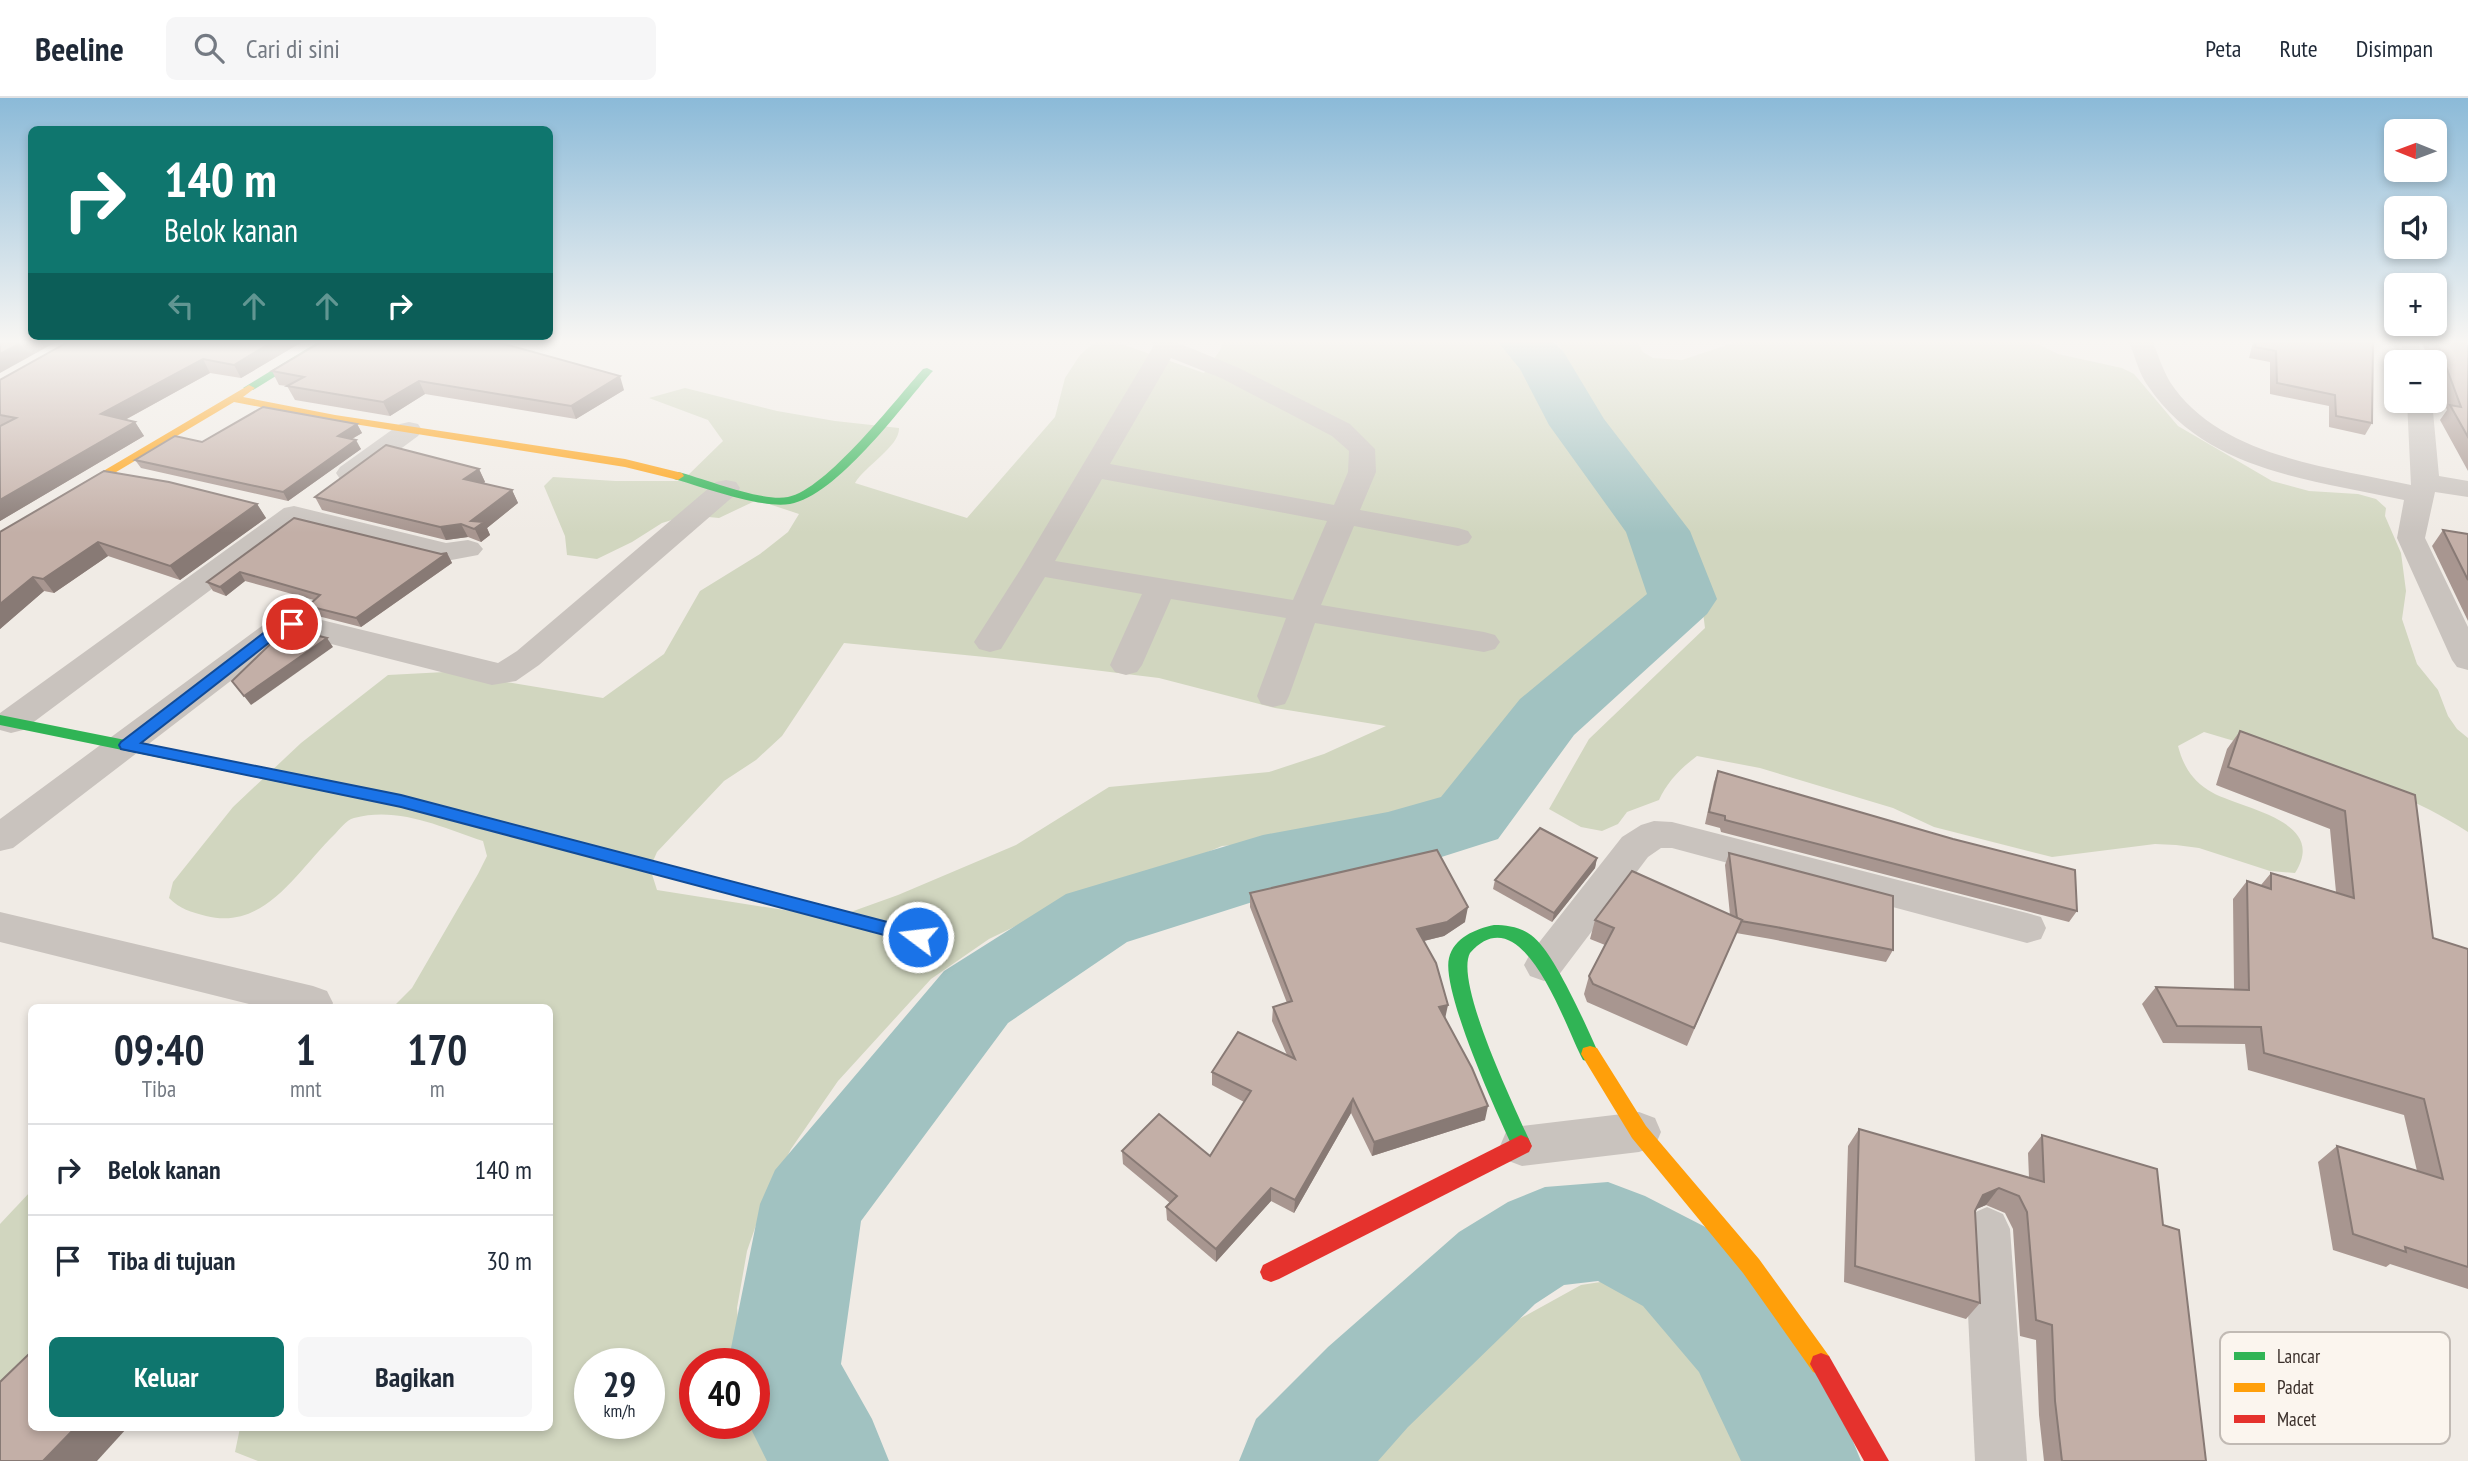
<!DOCTYPE html>
<html lang="id">
<head>
<meta charset="utf-8">
<style>
	:root { --surface:#fff; --page:#f6f6f7; --text:#1f2937; --muted:#747a83; --line:#e0e1e3; --accent:#0f766e }
	body { margin:0; font-family:"PT Sans Narrow",sans-serif; background:var(--page); color:var(--text); height:100vh; display:flex; flex-direction:column; font-size:26px; white-space:nowrap }
	* { box-sizing:border-box; margin:0 }
	p { font-size:23px; color:var(--muted) }
	.icon { flex:none; width:38px; height:38px; fill:none; stroke:currentColor; stroke-width:2; stroke-linecap:round; stroke-linejoin:round }
	.map { position:relative; flex:1; overflow:hidden }
	.panel { position:absolute; left:28px; top:906px; width:525px; height:427px; display:flex; flex-direction:column; background:var(--surface); border-radius:10px; box-shadow:0 4px 10px #0003 }
	.panel>* { flex:none }
	.hud { position:absolute; left:28px; top:28px; width:525px; height:214px; border-radius:10px; box-shadow:0 4px 10px #0003; background:#0f766e; color:#fff; overflow:hidden }
	.needle { width:46px; rotate:271deg }
	.tools { position:absolute; left:2384px; top:21px; display:grid; gap:14px }
	.tools a { display:grid; place-items:center; width:63px; height:63px; border-radius:10px; background:var(--surface); box-shadow:0 4px 10px #0003; font-size:35px }
	.speed { position:absolute; left:574px; top:1250px; display:flex; gap:14px; font-size:35px; font-weight:700; text-align:center }
	.speed>* { display:grid; place-content:center; width:91px; height:91px; border-radius:50%; background:var(--surface); box-shadow:0 4px 10px #0003; line-height:1 }
	.speed small { font-size:18px; font-weight:400 }
	.speed .limit { border:10px solid #d22; background:#fff; color:#111 }
	.pin { position:absolute; display:grid; place-items:center; width:60px; height:60px; color:#fff; margin:-30px; border:4px solid #fff; border-radius:50%; box-shadow:0 2px 7px #0007 }
	.me { position:absolute; width:77px; margin:-38px; rotate:285deg; stroke-linejoin:round; filter:drop-shadow(0 0 5px #0008) }
	.turn { display:flex; align-items:center; gap:24px; height:147px; padding:0 21px; font-size:32px }
	.turn .icon { width:91px; height:91px; stroke-width:2.5 }
	.turn b { display:block; font-size:49px; line-height:60px }
	.lanes { display:flex; align-items:center; height:66px; padding:0 21px; background:#0003; justify-content:center; gap:35px; direction:ltr }
	.lanes .off { opacity:.35 }
	.eta { display:flex; justify-content:space-evenly; align-items:center; height:119px; text-align:center }
	.eta b { font-size:42px; font-weight:700; line-height:49px }
	.cta { display:flex; gap:14px; margin-top:auto; padding:14px 21px }
	.cta a { flex:1; height:80px; border-radius:10px; background:var(--accent); color:#fff; font-size:28px; font-weight:700; line-height:80px; text-align:center }
	.cta a+a { background:var(--page); color:var(--text) }
	ul { padding:0; list-style:none }
	li { display:flex; align-items:center; gap:21px; height:91px; padding:0 21px; border-top:2px solid var(--line) }
	li div { flex:1 }
	li b { display:block; font-size:26px }
	li em { font-style:normal }
	header { display:flex; align-items:center; gap:42px; box-sizing:border-box; height:98px; padding:0 35px; background:var(--surface); border-bottom:2px solid var(--line) }
	header strong { font-size:33px }
	nav { display:flex; gap:38px; margin-inline-start:auto; font-size:24px }
	.search { width:490px; height:63px; background:var(--page); display:flex; align-items:center; gap:18px; box-sizing:border-box; padding:0 24px; border-radius:10px; color:var(--muted); font-size:26px }
	.map>svg:first-child { display:block }
	.green { fill:#d1d6bf; fill-rule:evenodd }
	.lines { fill:none; stroke-linecap:round; stroke-linejoin:round }
	.river { fill:#a1c2c1; fill-rule:evenodd }
	.street { fill:#c9c3be; fill-rule:evenodd }
	.fast { fill:#30b455; fill-rule:evenodd }
	.slow { fill:#ff9f0a; fill-rule:evenodd }
	.jam { fill:#e5322d; fill-rule:evenodd }
	.wall { fill:#a89690 }
	.shaded-wall { fill:#887a75 }
	.building { fill:#c3afa7; stroke:#887a75; stroke-width:2 }
	.route { fill:#1a73e8; stroke:#114b97; stroke-width:2 }
	.key { fill:#fbf5ee; stroke:#c1bab4; stroke-width:2 }
	.key-label { font-size:19px; fill:#3b302b }
</style>
</head>
<body>
<header>
<strong>Beeline</strong>
<div class="search"><svg class="icon" aria-label="search" viewBox="0 0 24 24"><circle cx="10" cy="10" r="6"/><path d="M15 15l6 6"/></svg>Cari di sini</div>
<nav><a>Peta</a><a>Rute</a><a>Disimpan</a></nav>
</header>
<div class="map">
<svg width="2468" height="1363" viewBox="0 0 2468 1363">
	<rect width="100%" height="100%" fill="#f0ebe5"/>
	<g class="green">
		<path d="M1095 244H1116L1204 275 1221 251 1222 244H1513L1547 295 1565 331 1580 346 1635 432 1654 487V496L1648 507 1612 545 1569 569 1512 619 1466 695 1347 737 1222 748 1137 784 1116 787 1072 801 989 841 931 881 838 983 791 1051 765 1101 747 1153 737 1210 741 1265H695V1325H754V1307L788 1363H258L235 1354 240 1330H550V910H392L412 890 478 776 487 758 483 743C441 729 398 708 354 720 346 722 339 732 334 737 297 773 265 833 206 818 191 814 180 811 169 800L173 784 233 709 301 645 388 577 445 574 603 600 664 556 700 493 760 456 788 434 799 416 757 402 719 420 688 417 662 425 632 444 597 461 567 457 565 438 544 388 553 379 615 383H682L723 343 708 322 649 300 685 290 777 313 835 323 899 330C900 348 865 368 855 385L967 420 1055 319 1065 280 1080 257ZM844 545 995 560 1159 580 1275 610 1386 628 1324 656 1269 674 1109 689 1016 747 898 797 834 820 657 792 650 770 657 754 724 683 756 662 782 638ZM590 1265H649V1325H590Z"/>
		<path d="M1558 244H1637L1643 254 1653 260 1682 262 1736 244H2034L2058 256 2122 270 2134 276 2178 328 2272 383 2309 393 2358 396 2376 401 2386 410 2385 418 2401 455 2406 493 2402 521 2417 566 2438 592 2448 618 2457 631 2468 640V734C2388 682 2294 661 2204 634L2178 648C2183 667 2191 681 2208 692 2236 711 2330 720 2295 775L2270 773 2199 750 2176 747 2155 746 2052 759 1934 729 1893 710 1760 670 1697 658C1681 670 1667 684 1659 702L1627 714 1618 726 1602 733 1581 729 1549 711 1589 641 1705 530 1699 483 1670 413 1584 297Z"/>
		<polygon points="31,1093 31,1278 0,1312 0,1126"/>
		<polygon points="1607,1183 1694,1239 1715,1266 1752,1363 1374,1363 1438,1294 1453,1271 1492,1236 1581,1187"/>
	</g>
	<g class="lines">
		<g class="river">
			<polygon points="1498,244 1554,244 1563,253 1604,321 1690,433 1717,501 1707,516 1574,637 1498,741 1388,776 1265,800 1127,844 1008,925 861,1123 841,1266 872,1321 889,1363 767,1363 748,1325 754,1325 754,1265 728,1265 760,1106 775,1072 944,873 1066,796 1263,737 1388,714 1441,699 1520,601 1647,496 1626,434 1549,327 1520,271"/>
			<polygon points="1608,1084 1645,1098 1719,1136 1777,1196 1844,1321 1861,1363 1741,1363 1699,1274 1643,1208 1598,1183 1564,1187 1535,1206 1408,1329 1378,1363 1239,1363 1256,1321 1328,1249 1459,1134 1508,1104 1545,1089"/>
		</g>
		<g class="street">
			<path d="M1152 244H1176L1239 270 1350 326 1375 351 1376 374 1360 412 1458 430 1468 433 1472 439 1468 445 1458 448 1354 428 1321 507 1484 534 1495 537 1500 544 1495 551 1484 554 1315 525 1289 598 1285 606 1273 609 1261 606 1257 598 1286 520 1171 501 1142 567 1137 574 1126 577 1115 574 1110 567 1142 496 1045 479 1001 551 990 554 979 551 974 544 1022 469 1153 249ZM1171 260 1221 280 1332 338 1349 353 1348 374 1334 407 1110 366ZM1102 381 1327 423 1293 502 1055 463Z"/>
			<path d="M2129 244H2153C2158 257 2163 272 2170 284 2219 359 2330 369 2411 387L2407 303H2432L2439 378 2468 383V399L2435 394 2425 440 2468 529V572L2457 569 2452 562 2397 440 2404 402C2311 381 2206 374 2148 288 2139 276 2135 258 2129 244Z"/>
			<polygon points="2394,244 2418,244 2423,264 2399,264"/>
			<polygon points="409,324 418,326 422,332 418,338 360,381 350,383 340,381 336,375 340,369 400,326"/>
			<polygon points="726,382 736,384 740,390 736,396 539,567 516,583 492,587 292,536 13,750 0,753 0,721 274,519 297,516 498,565 517,553 716,384"/>
			<polygon points="294,408 446,445 468,442 478,445 483,451 478,457 446,463 299,426 23,632 11,635 0,632 0,615 284,410"/>
			<polygon points="1654,723 1672,724 2027,815 2041,819 2046,830 2041,841 2027,845 1672,750 1661,750 1648,759 1558,878 1544,883 1530,878 1524,867 1530,856 1622,739 1641,727"/>
			<polygon points="0,814 313,888 327,893 333,905 331,910 265,910 0,844"/>
			<polygon points="1639,1014 1655,1020 1661,1034 1655,1048 1639,1054 1522,1068 1506,1062 1500,1048 1506,1034 1522,1028"/>
			<polygon points="1987,1109 2003,1116 2010,1131 2027,1363 1975,1363 1964,1131 1971,1116"/>
		</g>
		<g class="fast">
			<polygon points="318,244 331,244 253,292 243,290"/>
			<path d="M927 270 933 273 931 275C900 311 836 398 790 406 761 411 703 389 674 381L672 378 678 374C706 381 761 404 788 399 826 392 896 301 923 271Z"/>
			<polygon points="0,617 401,697 496,722 502,724 504,728 502,732 496,734 401,709 0,627"/>
			<path d="M1494 827C1507 827 1520 829 1531 837 1554 853 1586 928 1599 956L1597 962 1590 964 1583 962C1565 929 1523 795 1470 855 1454 885 1516 1012 1531 1046L1528 1052 1521 1055 1514 1052C1498 1018 1441 893 1449 860 1454 840 1475 831 1494 827Z"/>
		</g>
		<g class="slow">
			<polygon points="249,287 255,290 243,299 335,317 625,361 682,375 684,378 678,382 625,369 335,323 234,304 0,443 0,434"/>
			<polygon points="496,722 918,832 924,834 927,839 924,844 918,846 490,732 488,728 490,724"/>
			<polygon points="1590,948 1597,950 1646,1028 1759,1161 1829,1258 1832,1266 1829,1274 1821,1277 1813,1274 1743,1175 1632,1040 1581,956 1583,950"/>
		</g>
		<g class="jam">
			<polygon points="1521,1037 1528,1040 1532,1048 1529,1054 1279,1181 1271,1184 1263,1181 1260,1174 1263,1167"/>
			<polygon points="1821,1255 1829,1258 1889,1363 1864,1363 1810,1266 1813,1258"/>
		</g>
	</g>
	<g class="wall">
		<polygon points="68,244 302,244 241,280 210,275 125,322 135,324 144,338 0,423 0,282"/>
		<polygon points="2253,244 2373,244 2372,325 2365,337 2329,329 2329,308 2270,296 2270,264 2249,260"/>
		<polygon points="2422,244 2468,244 2468,373 2440,322 2447,312 2434,278 2434,264 2429,264"/>
		<polygon points="503,246 624,292 576,321 425,296 390,318 295,302 287,288 279,287 272,273"/>
		<polygon points="357,326 362,335 352,341 361,351 288,403 141,370 135,362 202,344"/>
		<polygon points="479,371 485,384 483,386 512,392 518,405 487,430 490,437 481,444 468,439 446,442 322,412 315,399"/>
		<polygon points="257,406 266,420 180,482 108,458 54,495 44,493 0,531 0,434"/>
		<polygon points="294,420 441,456 447,455 452,465 361,529 314,517 308,508 314,502 245,483 226,498 213,493 207,484"/>
		<polygon points="2443,432 2468,436 2468,523 2432,448"/>
		<polygon points="2240,633 2415,697 2433,840 2468,851 2468,1191 2390,1166 2386,1169 2333,1152 2318,1064 2337,1048 2417,1073 2404,1017 2248,972 2245,946 2163,945 2142,906 2156,889 2234,891 2233,801 2247,783 2261,787 2271,775 2336,794 2330,731 2216,687 2227,651"/>
		<polygon points="1718,673 2077,813 2069,824 1721,734 1720,730 1705,726 1714,684"/>
		<polygon points="1729,755 1893,852 1886,864 1771,841 1736,835 1687,948 1587,904 1584,896 1589,878 1605,847 1590,841 1595,822 1730,817 1725,767"/>
		<polygon points="1597,760 1595,770 1552,824 1493,791 1495,782"/>
		<polygon points="1250,795 1465,824 1444,838 1424,843 1445,921 1485,1022 1372,1058 1351,1015 1294,1115 1271,1103 1216,1164 1167,1122 1166,1109 1170,1105 1123,1066 1122,1053 1210,1058 1244,1004 1212,987 1212,974 1287,957 1272,923 1273,909 1287,905 1250,809"/>
		<polygon points="1859,1031 2029,1080 2028,1055 2042,1037 2163,1127 2206,1363 2044,1363 2039,1317 2036,1242 2020,1238 2013,1131 2005,1115 1986,1107 1976,1111 1975,1113 1980,1205 1966,1221 1844,1184 1848,1048"/>
	</g>
	<g class="shaded-wall">
		<polygon points="23,244 56,244 0,275 0,256"/>
		<polygon points="272,244 302,244 241,280 234,267"/>
		<polygon points="203,261 210,275 110,330 101,316"/>
		<polygon points="620,278 624,292 576,321 571,308"/>
		<polygon points="419,283 425,296 390,318 383,304"/>
		<polygon points="135,324 144,338 0,423 0,402"/>
		<polygon points="357,326 362,335 343,346 338,338"/>
		<polygon points="356,342 361,351 288,403 283,394"/>
		<polygon points="479,371 485,384 471,394 464,381"/>
		<polygon points="512,392 518,405 487,430 490,437 481,444 471,423"/>
		<polygon points="257,406 266,420 180,482 170,468"/>
		<polygon points="461,426 468,439 446,442 440,429"/>
		<polygon points="98,444 108,458 54,495 43,481"/>
		<polygon points="447,455 452,465 361,529 356,520"/>
		<polygon points="240,474 245,483 226,498 220,489"/>
		<polygon points="33,479 44,493 0,531 0,506"/>
		<polygon points="327,540 333,549 251,607 244,598"/>
		<polygon points="1597,760 1595,770 1552,824 1554,815"/>
		<polygon points="1468,809 1465,824 1444,838 1415,845 1417,831"/>
		<polygon points="1448,907 1445,921 1439,909"/>
		<polygon points="1353,1001 1351,1015 1294,1115 1295,1102"/>
		<polygon points="1488,1008 1485,1022 1372,1058 1374,1044"/>
		<polygon points="1271,1090 1271,1103 1216,1164 1216,1151"/>
		<polygon points="1999,1090 1986,1107 1970,1114 1983,1097"/>
		<polygon points="75,1330 127,1330 97,1363 43,1363"/>
	</g>
	<g class="building">
		<polygon points="0,244 23,244 0,256"/>
		<polygon points="68,244 272,244 234,267 203,261 101,316 135,324 0,402 0,328 16,320 0,317 0,282"/>
		<polygon points="321,244 497,244 620,278 571,308 419,283 383,304 287,288 304,279 272,273"/>
		<polygon points="2256,244 2373,244 2372,325 2336,318 2335,297 2277,285 2276,253 2255,249"/>
		<polygon points="2437,244 2468,244 2468,339 2450,307 2461,309"/>
		<polygon points="263,309 357,326 338,338 356,342 283,394 135,362 175,338 202,344"/>
		<polygon points="386,347 479,371 464,381 512,392 471,423 484,424 474,431 461,426 440,429 315,399"/>
		<polygon points="104,373 169,384 257,406 170,468 98,444 43,481 33,479 0,506 0,434"/>
		<polygon points="294,420 441,456 447,455 356,520 308,508 320,497 240,474 220,489 207,484"/>
		<polygon points="2443,432 2468,436 2468,482"/>
		<polygon points="287,530 327,540 244,598 232,583"/>
		<polygon points="2240,633 2415,697 2433,840 2468,851 2468,1169 2405,1149 2406,1154 2353,1136 2337,1048 2443,1081 2424,1001 2264,955 2261,929 2177,928 2156,889 2249,892 2247,783 2271,791 2271,775 2354,800 2345,713 2228,669"/>
		<polygon points="1718,673 1953,741 2075,772 2077,813 1725,722 1725,718 1709,714"/>
		<polygon points="1540,730 1597,760 1554,815 1495,782"/>
		<polygon points="1437,752 1468,809 1447,824 1417,831 1436,865 1448,907 1439,909 1472,970 1488,1008 1374,1044 1353,1001 1295,1102 1271,1090 1216,1151 1166,1109 1177,1098 1122,1053 1159,1016 1210,1058 1251,993 1212,974 1238,934 1295,961 1273,909 1292,903 1250,795"/>
		<polygon points="1729,755 1893,798 1893,852 1776,829 1741,823 1742,822 1737,820"/>
		<polygon points="1632,773 1742,822 1694,930 1593,886 1589,878 1614,830 1595,822"/>
		<polygon points="1859,1031 2044,1084 2042,1037 2157,1071 2163,1127 2179,1132 2206,1363 2062,1363 2055,1303 2052,1227 2036,1222 2027,1114 2019,1098 1999,1090 1983,1097 1975,1113 1980,1205 1855,1168"/>
		<polygon points="32,1253 32,1330 75,1330 43,1363 0,1363 0,1284"/>
	</g>
	<linearGradient id="sky" x2="0" y2="1"><stop stop-color="#8bbad8"/><stop offset="0.56" stop-color="#f8f6f3"/><stop offset="1" stop-color="#f8f6f3" stop-opacity="0"/></linearGradient>
	<rect width="2468" height="435" fill="url(#sky)"/>
	<polygon class="route" points="292,521 297,522 297,529 284,533 141,645 401,697 918,832 924,834 927,839 924,844 918,846 401,709 121,651 119,647 121,644 274,527"/>
	<rect x="2220" y="1234" width="230" height="112" rx="10" class="key"/>
	<rect x="2234" y="1254" width="31" height="8" fill="#30b455"/>
	<rect x="2234" y="1285" width="31" height="9" fill="#ff9f0a"/>
	<rect x="2234" y="1317" width="31" height="8" fill="#e5322d"/>
	<g class="key-label">
		<text x="2277" y="1265">Lancar</text>
		<text x="2277" y="1296">Padat</text>
		<text x="2277" y="1328">Macet</text>
	</g>
</svg>
<div class="tools">
<a><svg class="needle" viewBox="-14 -14 28 28"><path d="M0-13l5 13h-10z" fill="#e53935"/><path d="M0 13l5-13h-10z" fill="#747a83"/></svg></a>
<a><svg class="icon" aria-label="sound" viewBox="0 0 24 24"><path d="M4 9h4l5-4v14l-5-4H4zM17 9q2 3 0 6"/></svg></a>
<a>+</a>
<a>−</a>
</div>
<div class="speed"><div>29<small>km/h</small></div><div class="limit">40</div></div>
<div class="pin" style="left:292px;top:526px;background:#d93025"><svg class="icon" aria-label="arrive" viewBox="0 0 24 24"><path d="M6 21V4h12l-3 4 3 4H6"/></svg></div>
<svg class="me" style="left:918px;top:839px" viewBox="-20 -20 40 40"><circle r="17" fill="#1a73e8" stroke="#fff" stroke-width="3"/><path d="M0-11L8 9 0 5-8 9z" fill="#fff"/></svg>
<div class="hud">
<div class="turn"><svg class="icon" aria-label="right" viewBox="0 0 24 24"><path d="M7 20v-9h11M14 6l5 5-5 5"/></svg><div><b>140 m</b>Belok kanan</div></div>
<div class="lanes"><svg class="icon off" aria-label="left" viewBox="0 0 24 24"><path d="M17 20v-9H6M10 6l-5 5 5 5"/></svg><svg class="icon off" aria-label="ahead" viewBox="0 0 24 24"><path d="M12 20V5M6 11l6-6 6 6"/></svg><svg class="icon off" aria-label="ahead" viewBox="0 0 24 24"><path d="M12 20V5M6 11l6-6 6 6"/></svg><svg class="icon" aria-label="right" viewBox="0 0 24 24"><path d="M7 20v-9h11M14 6l5 5-5 5"/></svg></div>
</div>
<section class="panel">
<div class="eta">
<div><b>09:40</b><p>Tiba</p></div>
<div><b>1</b><p>mnt</p></div>
<div><b>170</b><p>m</p></div>
</div>
<ul>
<li><svg class="icon" aria-label="right" viewBox="0 0 24 24"><path d="M7 20v-9h11M14 6l5 5-5 5"/></svg><div><b>Belok kanan</b></div><em>140 m</em></li>
<li><svg class="icon" aria-label="arrive" viewBox="0 0 24 24"><path d="M6 21V4h12l-3 4 3 4H6"/></svg><div><b>Tiba di tujuan</b></div><em>30 m</em></li>
</ul>
<div class="cta"><a>Keluar</a><a>Bagikan</a></div>
</section>
</div>
</body>
</html>
